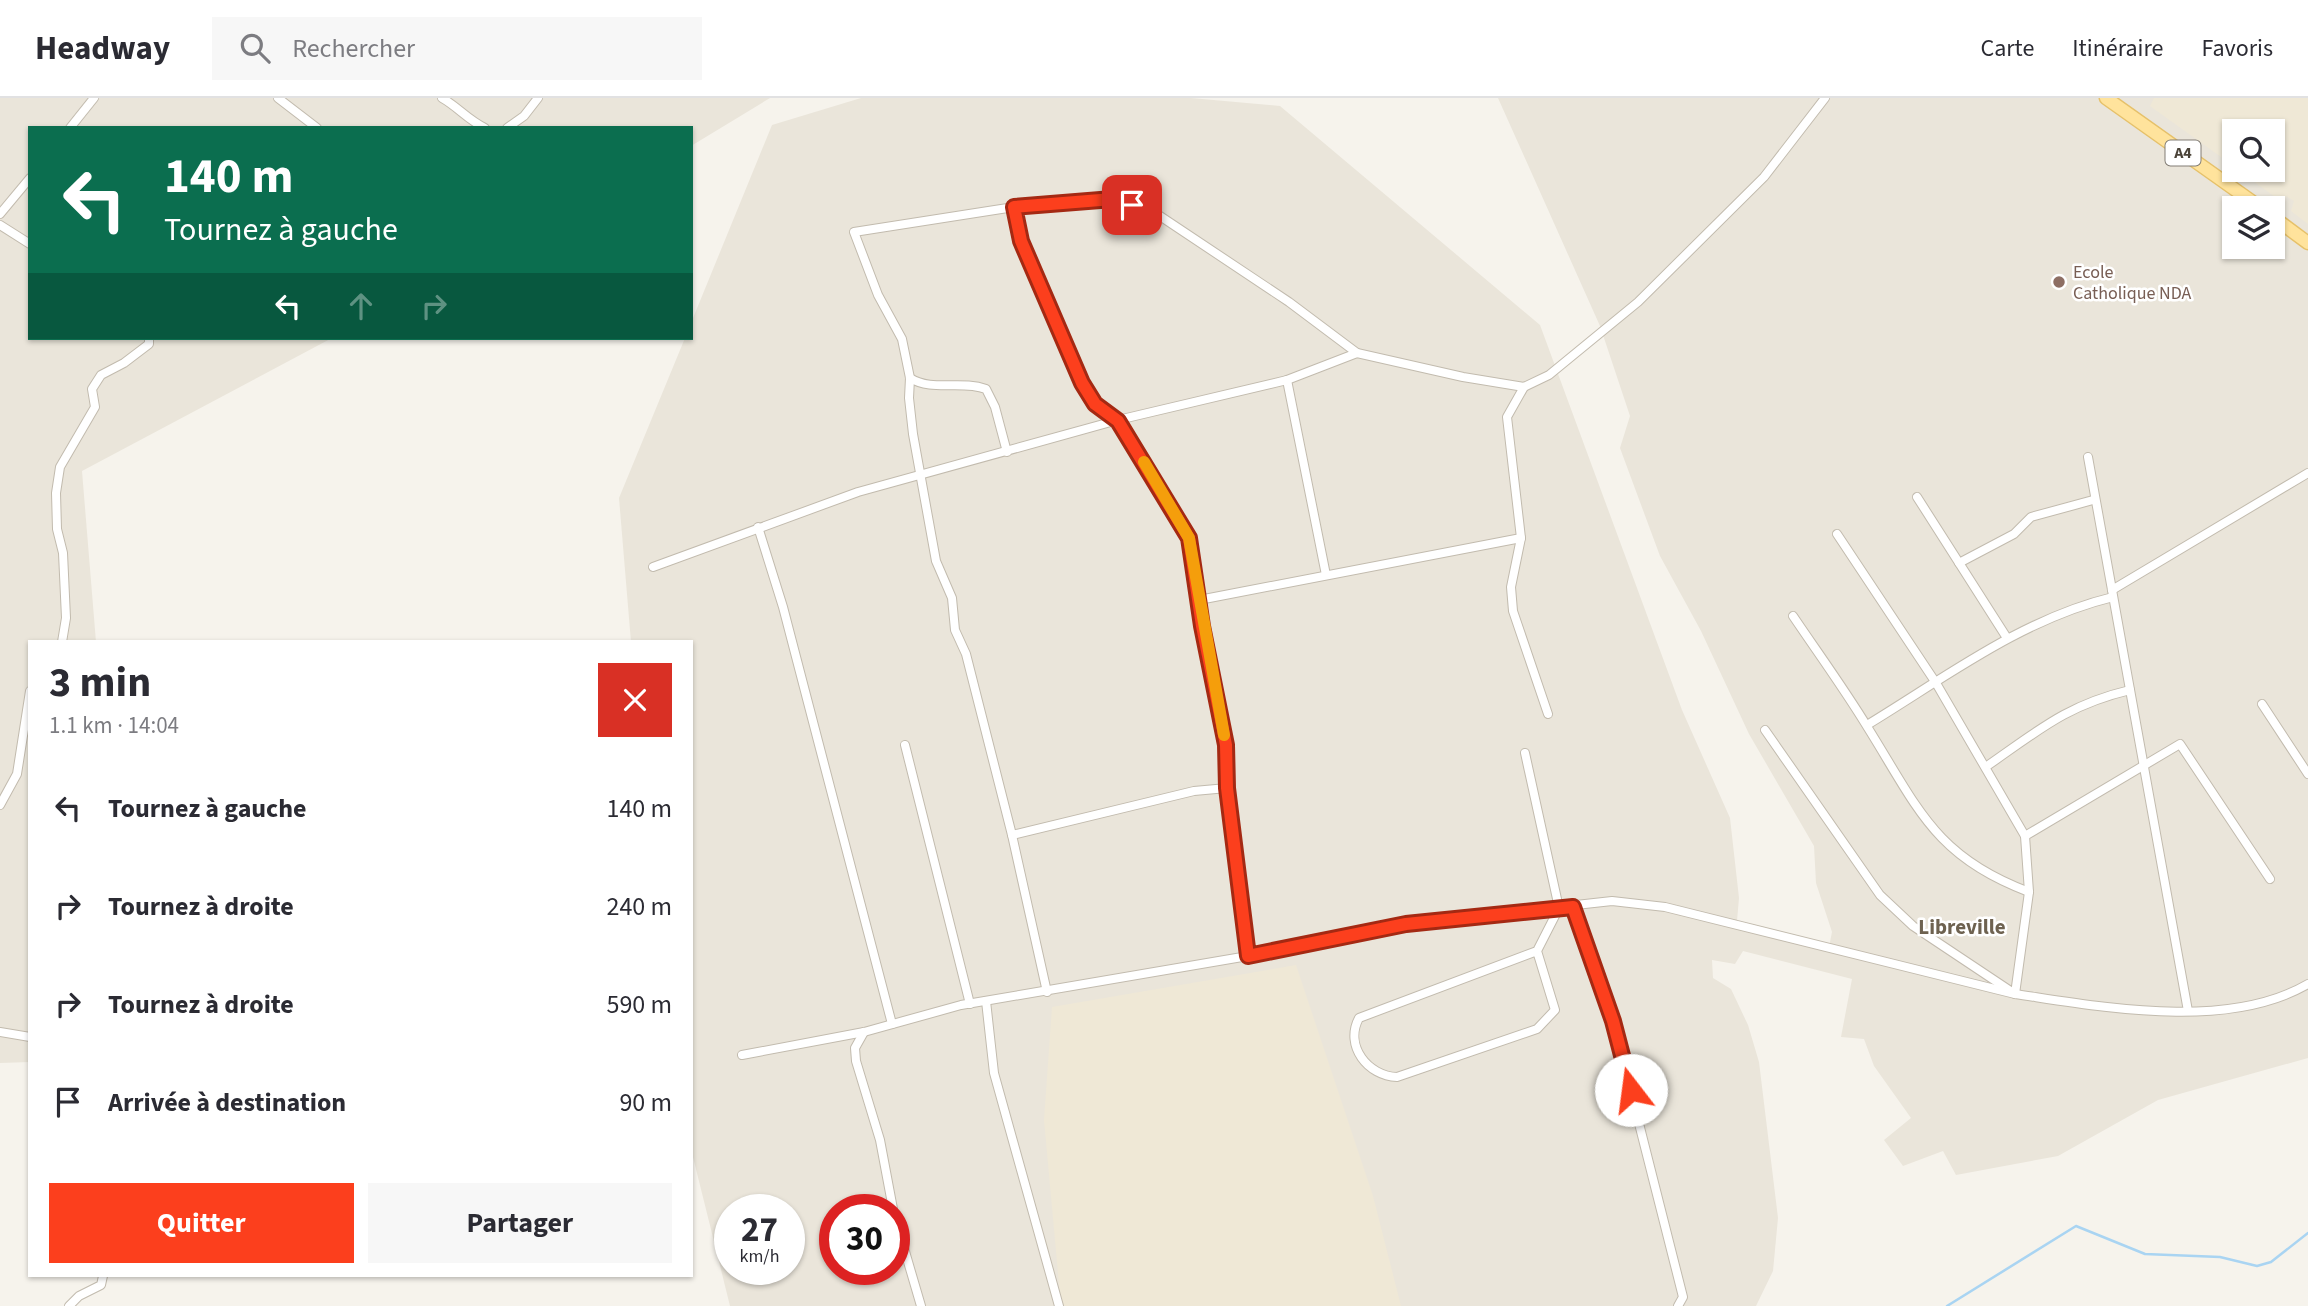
<!DOCTYPE html>
<html lang="fr">
<head>
<meta charset="utf-8">
<style>
	:root { --surface:#fff; --page:#f7f7f7; --text:#2b2b33; --muted:#7c7c81; --line:#e1e1e2; --accent:#fc3f1d }
	body { margin:0; font-family:"Source Sans 3",sans-serif; background:var(--page); color:var(--text); height:100vh; display:flex; flex-direction:column; font-size:26px; white-space:nowrap }
	* { box-sizing:border-box; margin:0 }
	p { font-size:23px; color:var(--muted) }
	.icon { flex:none; width:38px; height:38px; fill:none; stroke:currentColor; stroke-width:2; stroke-linecap:round; stroke-linejoin:round }
	.map { position:relative; flex:1; overflow:hidden }
	.drawer { position:absolute; left:28px; top:542px; width:665px; height:637px; display:flex; flex-direction:column; background:var(--surface); border-radius:0px; box-shadow:0 2px 5px #0004 }
	.drawer>* { flex:none }
	.guide { position:absolute; left:28px; top:28px; width:665px; height:214px; border-radius:0px; box-shadow:0 2px 5px #0004; background:#0b6e4f; color:#fff; overflow:hidden }
	.fabs { position:absolute; left:2222px; top:21px; display:grid; gap:14px }
	.fabs a { display:grid; place-items:center; width:63px; height:63px; border-radius:0px; background:var(--surface); box-shadow:0 2px 5px #0004; font-size:35px }
	.speed { position:absolute; left:714px; top:1096px; display:flex; gap:14px; font-size:35px; font-weight:700; text-align:center }
	.speed>* { display:grid; place-content:center; width:91px; height:91px; border-radius:50%; background:var(--surface); box-shadow:0 2px 5px #0004; line-height:1 }
	.speed small { font-size:18px; font-weight:400 }
	.speed .limit { border:10px solid #d22; background:#fff; color:#111 }
	.pin { position:absolute; display:grid; place-items:center; width:60px; height:60px; color:#fff; margin:-30px; border-radius:14px; box-shadow:0 4px 10px #0006 }
	.me { position:absolute; width:77px; margin:-38px; rotate:345deg; stroke-linejoin:round; filter:drop-shadow(0 0 5px #0008) }
	.turn { display:flex; align-items:center; gap:24px; height:147px; padding:0 21px; font-size:32px }
	.turn .icon { width:91px; height:91px; stroke-width:2.5 }
	.turn b { display:block; font-size:49px; line-height:60px }
	.lanes { display:flex; align-items:center; height:66px; padding:0 21px; background:#0003; justify-content:center; gap:35px; direction:ltr }
	.lanes .off { opacity:.35 }
	.round { display:grid; place-items:center; flex:none; width:74px; height:74px; border-radius:0px; background:var(--page) }
	.headline { display:flex; align-items:center; justify-content:space-between; height:119px; padding:0 21px }
	h1 { font-size:42px; font-weight:700; line-height:52px }
	.button { display:flex; gap:14px; margin-top:auto; padding:14px 21px }
	.button a { flex:1; height:80px; border-radius:0px; background:var(--accent); color:#fff; font-size:28px; font-weight:700; line-height:80px; text-align:center }
	.button a+a { background:var(--page); color:var(--text) }
	ul { padding:0; list-style:none }
	li { display:flex; align-items:center; gap:21px; height:98px; padding:0 21px }
	li div { flex:1 }
	li b { display:block; font-size:26px }
	li em { font-style:normal }
	header { display:flex; align-items:center; gap:42px; box-sizing:border-box; height:98px; padding:0 35px; background:var(--surface); border-bottom:2px solid var(--line) }
	header strong { font-size:33px }
	nav { display:flex; gap:38px; margin-inline-start:auto; font-size:24px }
	.search { width:490px; height:63px; background:var(--page); display:flex; align-items:center; gap:18px; box-sizing:border-box; padding:0 24px; border-radius:0px; color:var(--muted); font-size:26px }
	.map>svg:first-child { display:block }
	.residential { fill:#eae5da; fill-rule:evenodd }
	.education { fill:#efe8d6 }
	.lines { fill:none; stroke-linecap:round; stroke-linejoin:round }
	.stream { stroke:#a9d4f2; stroke-width:2.5 }
	.street-casing { stroke:#c2bbae; stroke-width:10 }
	.primary-casing { stroke:#e6c16a; stroke-width:15 }
	.street { stroke:#fff; stroke-width:8 }
	.primary { stroke:#ffe39c; stroke-width:12 }
	.route-casing { stroke:#a42913; stroke-width:18 }
	.route { stroke:#fc3f1d; stroke-width:12 }
	.slow { stroke:#f59e0b; stroke-width:12 }
	.education-dot { fill:#8d6e63; stroke:#fff; stroke-width:2.5 }
	.labels { text-anchor:middle; dominant-baseline:central; stroke-width:5; stroke-linejoin:round; paint-order:stroke }
	.shield { fill:#fff; stroke:#817c74; stroke-width:2 }
	.shield-label { font-size:16px; font-weight:bold; fill:#4b4439 }
	.education-label { font-size:18px; fill:#785e54; stroke:#fff; text-anchor:start }
	.quarter-label { font-size:21px; font-weight:bold; fill:#6e6250; stroke:#fff }
</style>
</head>
<body>
<header>
<strong>Headway</strong>
<div class="search"><svg class="icon" aria-label="search" viewBox="0 0 24 24"><circle cx="10" cy="10" r="6"/><path d="M15 15l6 6"/></svg>Rechercher</div>
<nav><a>Carte</a><a>Itinéraire</a><a>Favoris</a></nav>
</header>
<div class="map">
<svg width="2308" height="1208" viewBox="0 0 2308 1208">
	<rect width="100%" height="100%" fill="#f6f3ec"/>
	<g class="residential">
		<polygon points="0,0 770,0 691,48 691,30 30,30 30,240 332,240 82,373 96,544 30,544 30,964 0,965"/>
		<path d="M861 0H1191L1280 8 1540 227 1682 612 1730 720 1739 800 1737 823 1829 849 1832 834 1816 785 1814 748 1749 636 1701 533 1660 458 1620 350 1630 318 1600 228 1498 0H2308V960L2158 1002 2058 1058 1956 1077 1943 1053 1903 1068 1884 1042 1911 1020 1874 968 1864 941 1841 939 1852 881 1743 853 1735 866 1712 862 1713 880 1731 891 1748 927 1759 964 1778 1120 1773 1173 1756 1208H730L691 1051V544H631L619 400 685 240H691V225L772 27ZM2235 33H2273V72H2235ZM2235 110H2273V149H2235ZM730 1111H789V1171H730ZM835 1111H894V1171H835Z"/>
	</g>
	<g class="education">
		<polygon points="2154,0 2308,0 2308,126 2291,113 2294,103 2286,98 2282,104 2238,72 2273,72 2273,33 2235,33 2235,69 2150,8"/>
		<polygon points="1296,867 1373,1098 1401,1208 1061,1208 1044,1022 1052,909"/>
	</g>
	<g class="lines">
		<polyline class="stream" points="1947,1208 2076,1128 2145,1156 2220,1159 2257,1168 2271,1164 2308,1135"/>
		<g class="street-casing">
			<g id="street">
				<polyline points="278,0 317,30"/>
				<path d="M442 0C458 9 468 22 485 30"/>
				<polyline points="70,30 94,0"/>
				<polyline points="507,30 524,18 538,0"/>
				<polyline points="1014,109 1021,143 1082,285 1095,306 1118,322 1190,440 1202,528 1226,647 1227,690 1248,858"/>
				<polyline points="0,116 30,80"/>
				<polyline points="0,127 30,146"/>
				<path d="M910 280C932 294 961 282 986 291L995 309 1007 354"/>
				<polyline points="1287,282 1326,477"/>
				<polyline points="1524,289 1507,319 1521,440 1511,489 1513,513 1548,616"/>
				<polyline points="2088,359 2188,913"/>
				<polyline points="1917,399 2007,540"/>
				<polyline points="758,429 783,509 892,926"/>
				<polyline points="1959,465 2014,436 2031,419 2093,402"/>
				<polyline points="653,469 858,394 1118,322 1287,282 1357,255 1463,279 1524,289 1549,277 1638,204 1764,79 1825,0"/>
				<polyline points="2112,492 2308,375"/>
				<polyline points="1199,502 1521,440"/>
				<path d="M1793 518C1818 555 1845 592 1868 630 1918 710 1935 759 2029 794"/>
				<polyline points="62,544 66,520 63,455 57,431 56,395 60,369 95,309 92,291 101,277 124,265 149,246 149,240"/>
				<polyline points="2262,606 2308,676"/>
				<path d="M1867 627C1946 579 2022 521 2113 499"/>
				<polyline points="1765,632 1880,797 1913,828 2015,896 2029,794 2025,738 1936,585 1837,436"/>
				<polyline points="905,647 970,906"/>
				<path d="M1525 655 1559 810 1537 853 1359 920C1344 948 1368 978 1397 979L1537 931 1555 912 1537 853"/>
				<path d="M1987 668C2039 632 2067 607 2130 592"/>
				<polyline points="0,707 17,676 30,593"/>
				<polyline points="1012,737 1194,693 1227,690"/>
				<polyline points="2025,738 2180,646 2270,781"/>
				<polyline points="1573,809 1613,923 1683,1199 1678,1208"/>
				<polyline points="1047,894 1012,737 966,556 955,532 952,500 936,463 913,336 909,300 910,280 902,241 878,197 854,134 1014,109 1113,101 1151,112 1289,204 1357,255"/>
				<polyline points="986,903 994,975 1059,1208"/>
				<polyline points="0,934 30,939"/>
				<polyline points="864,934 855,950 856,963 880,1042 893,1111"/>
				<path d="M742 957 864 934 961 907 1248 858 1406 826 1612 803 1665 809 2015 896C2103 909 2227 933 2308 886"/>
				<polyline points="894,1116 921,1208"/>
				<polyline points="69,1208 79,1198 101,1187 103,1178"/>
			</g>
		</g>
		<g class="primary-casing">
			<g id="primary">
				<polyline points="2106,0 2261,110"/>
				<polyline points="2273,119 2308,145"/>
			</g>
		</g>
		<use href="#street" class="street"/>
		<use href="#primary" class="primary"/>
	</g>
	<g class="lines">
		<g class="route-casing">
			<polyline id="route" points="1132,107 1113,101 1014,109 1021,143 1082,285 1095,306 1118,323 1189,440 1202,528 1226,647 1227,690 1248,858 1406,826 1573,809 1613,923 1631,992"/>
		</g>
		<use href="#route" class="route"/>
		<polyline class="slow" points="1144,364 1189,440 1224,637"/>
	</g>
	<circle class="education-dot" cx="2059" cy="184" r="7"/>
	<g class="labels">
		<rect class="shield" x="2165.5" y="42.5" width="35" height="25" rx="5"/>
		<g class="shield-label">
			<text x="2183" y="55">A4</text>
		</g>
		<g class="education-label">
			<text x="2073" y="174">Ecole<tspan x="2073" dy="21">Catholique NDA</tspan></text>
		</g>
		<g class="quarter-label">
			<text x="1962" y="829">Libreville</text>
		</g>
	</g>
</svg>
<div class="fabs">
<a><svg class="icon" aria-label="search" viewBox="0 0 24 24"><circle cx="10" cy="10" r="6"/><path d="M15 15l6 6"/></svg></a>
<a><svg class="icon" aria-label="layers" viewBox="0 0 24 24"><path d="M12 4l9 5-9 5-9-5zM3 14l9 5 9-5"/></svg></a>
</div>
<div class="speed"><div>27<small>km/h</small></div><div class="limit">30</div></div>
<div class="pin" style="left:1132px;top:107px;background:#d93025"><svg class="icon" aria-label="arrive" viewBox="0 0 24 24"><path d="M6 21V4h12l-3 4 3 4H6"/></svg></div>
<svg class="me" style="left:1631px;top:992px" viewBox="-20 -20 40 40"><circle r="19" fill="#fff"/><path d="M0-13L10 11 0 6-10 11z" fill="#fc3f1d"/></svg>
<div class="guide">
<div class="turn"><svg class="icon" aria-label="left" viewBox="0 0 24 24"><path d="M17 20v-9H6M10 6l-5 5 5 5"/></svg><div><b>140 m</b>Tournez à gauche</div></div>
<div class="lanes"><svg class="icon" aria-label="left" viewBox="0 0 24 24"><path d="M17 20v-9H6M10 6l-5 5 5 5"/></svg><svg class="icon off" aria-label="ahead" viewBox="0 0 24 24"><path d="M12 20V5M6 11l6-6 6 6"/></svg><svg class="icon off" aria-label="right" viewBox="0 0 24 24"><path d="M7 20v-9h11M14 6l5 5-5 5"/></svg></div>
</div>
<section class="drawer">
<div class="headline"><div><h1>3 min</h1><p>1.1 km · 14:04</p></div><a class="round" style="background:#d93025;color:#fff"><svg class="icon" aria-label="close" viewBox="0 0 24 24"><path d="M6 6l12 12M18 6L6 18"/></svg></a></div>
<ul>
<li><svg class="icon" aria-label="left" viewBox="0 0 24 24"><path d="M17 20v-9H6M10 6l-5 5 5 5"/></svg><div><b>Tournez à gauche</b></div><em>140 m</em></li>
<li><svg class="icon" aria-label="right" viewBox="0 0 24 24"><path d="M7 20v-9h11M14 6l5 5-5 5"/></svg><div><b>Tournez à droite</b></div><em>240 m</em></li>
<li><svg class="icon" aria-label="right" viewBox="0 0 24 24"><path d="M7 20v-9h11M14 6l5 5-5 5"/></svg><div><b>Tournez à droite</b></div><em>590 m</em></li>
<li><svg class="icon" aria-label="arrive" viewBox="0 0 24 24"><path d="M6 21V4h12l-3 4 3 4H6"/></svg><div><b>Arrivée à destination</b></div><em>90 m</em></li>
</ul>
<div class="button"><a>Quitter</a><a>Partager</a></div>
</section>
</div>
</body>
</html>
